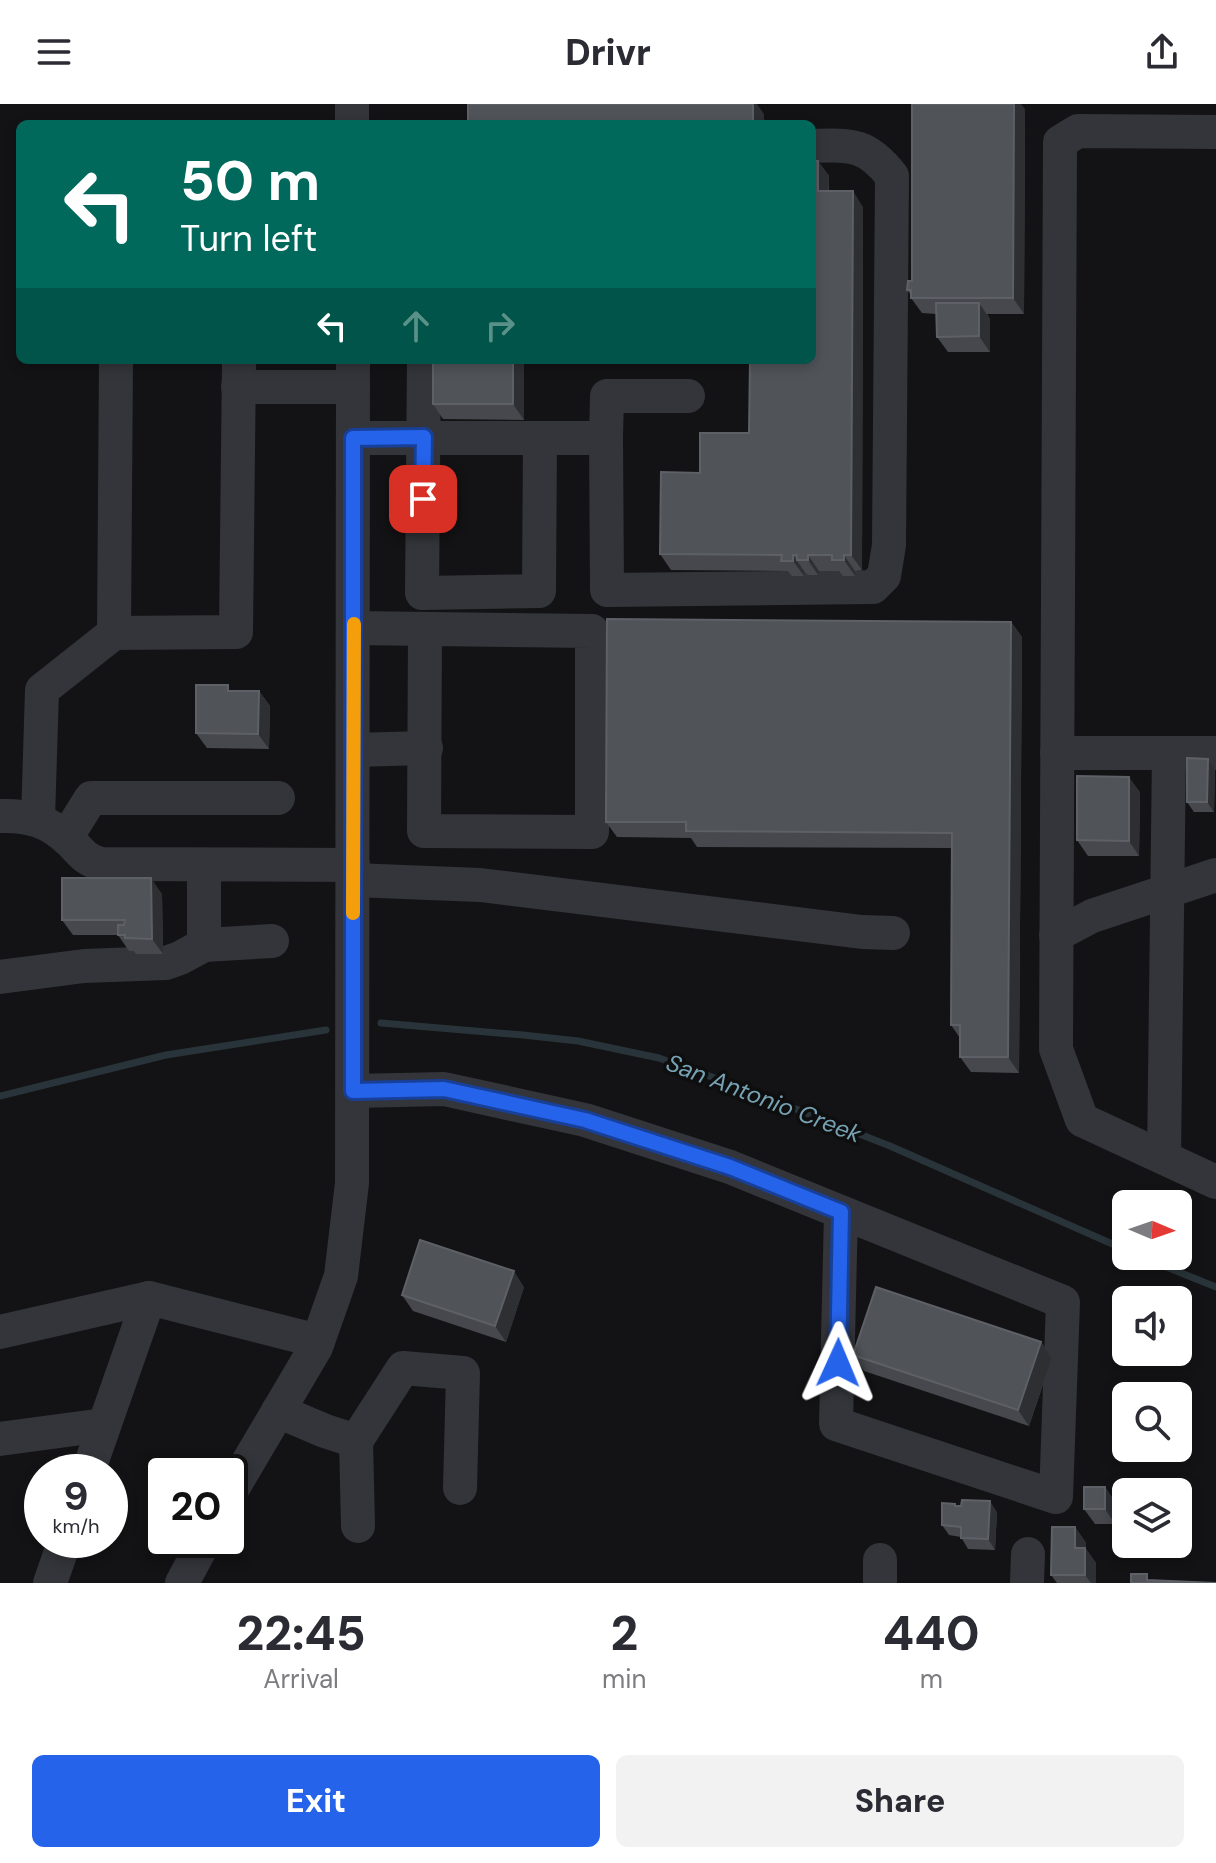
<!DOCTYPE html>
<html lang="en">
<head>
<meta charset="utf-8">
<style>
	:root { --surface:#fff; --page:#f2f2f3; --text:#2b2b33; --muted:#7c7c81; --accent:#2563eb }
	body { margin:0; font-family:"DM Sans",sans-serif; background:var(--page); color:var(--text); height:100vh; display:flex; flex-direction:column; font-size:30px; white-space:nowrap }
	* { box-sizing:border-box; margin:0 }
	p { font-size:26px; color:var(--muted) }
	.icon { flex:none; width:44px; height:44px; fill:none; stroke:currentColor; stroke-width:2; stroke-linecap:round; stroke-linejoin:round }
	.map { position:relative; height:1479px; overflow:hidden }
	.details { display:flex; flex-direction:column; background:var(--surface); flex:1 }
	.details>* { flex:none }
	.banner { position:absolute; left:16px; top:16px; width:800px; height:244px; border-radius:12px; box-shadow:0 4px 12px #0003; background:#00695c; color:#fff; overflow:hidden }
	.needle { width:52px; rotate:92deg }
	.buttons { position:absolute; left:1112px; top:1086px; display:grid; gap:16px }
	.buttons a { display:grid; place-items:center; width:80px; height:80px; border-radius:12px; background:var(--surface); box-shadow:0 4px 12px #0003; font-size:40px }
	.speed { position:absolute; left:24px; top:1350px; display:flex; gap:16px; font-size:40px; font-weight:700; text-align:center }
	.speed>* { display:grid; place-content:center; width:104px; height:104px; border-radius:50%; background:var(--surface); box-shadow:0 4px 12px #0003; line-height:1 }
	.speed small { font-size:20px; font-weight:400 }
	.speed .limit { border:4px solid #111; border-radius:12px; background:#fff; color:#111 }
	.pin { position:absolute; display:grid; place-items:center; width:68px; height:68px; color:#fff; margin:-34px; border-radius:16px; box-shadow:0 4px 12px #0006 }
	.me { position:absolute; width:88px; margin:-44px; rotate:1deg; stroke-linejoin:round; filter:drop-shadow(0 0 6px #0008) }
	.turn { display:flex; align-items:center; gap:28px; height:168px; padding:0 32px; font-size:36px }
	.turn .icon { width:104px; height:104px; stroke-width:2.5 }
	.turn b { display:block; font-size:56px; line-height:68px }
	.lanes { display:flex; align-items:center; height:76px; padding:0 32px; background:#0003; justify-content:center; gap:40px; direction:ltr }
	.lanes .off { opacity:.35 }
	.eta { display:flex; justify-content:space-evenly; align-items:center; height:136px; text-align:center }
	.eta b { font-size:48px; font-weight:800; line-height:56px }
	.primary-button { display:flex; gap:16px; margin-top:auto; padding:16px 32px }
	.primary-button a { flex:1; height:92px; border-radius:12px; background:var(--accent); color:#fff; font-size:32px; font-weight:800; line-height:92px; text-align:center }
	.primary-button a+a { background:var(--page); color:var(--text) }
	header { display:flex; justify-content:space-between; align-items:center; height:104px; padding:0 32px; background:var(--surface); font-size:36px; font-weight:800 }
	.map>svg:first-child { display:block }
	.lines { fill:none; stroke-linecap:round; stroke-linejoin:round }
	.stream { stroke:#283439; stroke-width:7 }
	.minor { stroke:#33353a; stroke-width:34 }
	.wall { fill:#46484d }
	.shaded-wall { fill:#2d2f32 }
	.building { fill:#505358; stroke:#5d6167; stroke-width:2 }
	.route-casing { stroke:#184099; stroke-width:20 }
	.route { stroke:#2563eb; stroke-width:14 }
	.slow { stroke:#f59e0b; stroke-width:14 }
	.labels { text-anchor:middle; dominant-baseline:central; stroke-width:7; stroke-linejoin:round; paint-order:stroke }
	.water-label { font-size:24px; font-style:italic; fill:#77a2b4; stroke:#0e0e0f }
</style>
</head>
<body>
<header><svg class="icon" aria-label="menu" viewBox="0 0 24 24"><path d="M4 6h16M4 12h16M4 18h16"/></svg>Drivr<svg class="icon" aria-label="share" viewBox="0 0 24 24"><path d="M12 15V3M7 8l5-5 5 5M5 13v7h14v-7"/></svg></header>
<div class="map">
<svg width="1216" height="1479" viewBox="0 0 1216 1479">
	<rect width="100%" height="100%" fill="#131315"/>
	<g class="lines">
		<g class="stream">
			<polyline points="381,919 523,931 578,937 659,954 737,982 890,1042 1126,1146"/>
			<polyline points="0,992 166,951 326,926"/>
			<polyline points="1139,1152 1216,1183"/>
		</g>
		<g class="minor">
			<polyline points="352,0 352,20"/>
			<polyline points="1216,28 1078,27 1060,38 1056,945 1082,1016 1216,1078"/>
			<polyline points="424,256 422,489 539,487 540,334"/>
			<polyline points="238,283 353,283"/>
			<polyline points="353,334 606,334 607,292 688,292"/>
			<path d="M606 334 607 486 873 483 884 472 889 441 892 72C866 39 851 41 812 42"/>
			<polyline points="354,524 592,527 592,728 424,727 425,525"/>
			<polyline points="114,529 116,256"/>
			<polyline points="353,646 426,644"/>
			<polyline points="1057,649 1216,649"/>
			<path d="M0 712C29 711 49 717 71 738 81 749 86 756 101 760L353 761"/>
			<polyline points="38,715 42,586 114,529 236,528 239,256"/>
			<polyline points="66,734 91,694 278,694"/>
			<polyline points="204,762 204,841"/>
			<polyline points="353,776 480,781 862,828 893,829"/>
			<polyline points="1056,831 1092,812 1216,771"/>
			<polyline points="0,873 84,862 166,859 180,854 204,841 272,837"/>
			<polyline points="353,987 444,985 585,1016 730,1063 1063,1198 1056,1393 836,1320 841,1108"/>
			<polyline points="1164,1054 1169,649"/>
			<polyline points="0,1228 149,1194 318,1237"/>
			<polyline points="278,1307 325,1327 356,1337 358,1422"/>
			<polyline points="0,1335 104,1321"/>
			<polyline points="356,1337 403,1264 463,1269 460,1384"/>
			<polyline points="88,1368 149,1194"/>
			<polyline points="230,1389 316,1243 341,1172 352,1079 353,256"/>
			<polyline points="50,1479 65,1436"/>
			<polyline points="182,1479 205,1436"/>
			<polyline points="880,1479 880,1456"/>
			<polyline points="1027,1479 1028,1450"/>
		</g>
	</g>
	<g class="wall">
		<polygon points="1025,5 1024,210 987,210 990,215 990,248 948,248 937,233 936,210 922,209 911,194 911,191 907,186"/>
		<polygon points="812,50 815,54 815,57 818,57 829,72 829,87 863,103 862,466 855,467 855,472 843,472 839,467 819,467 818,471 808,471 804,467 804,472 792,472 788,467 671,466 660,450 700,369 749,329 812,256"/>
		<polygon points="433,256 540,256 540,259 524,259 524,316 443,315 433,300"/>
		<polygon points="1011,518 1022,533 1019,969 971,968 960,953 960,934 951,921 952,744 697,743 691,734 617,733 606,718"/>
		<polygon points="259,587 270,602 269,645 207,644 196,629"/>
		<polygon points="1208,655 1215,665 1214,708 1194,708 1187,698"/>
		<polygon points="1140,688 1139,752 1088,752 1077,736"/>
		<polygon points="162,790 163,850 136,850 134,847 129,847 118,831 73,831 62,816"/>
		<polygon points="524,1183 506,1238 413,1207 402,1191"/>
		<polygon points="1041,1238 1052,1254 1029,1322 864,1267 853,1251"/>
		<polygon points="1105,1383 1115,1398 1115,1420 1095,1420 1084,1405"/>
		<polygon points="957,1402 997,1408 995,1446 968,1445 961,1433 949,1431 942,1421"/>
		<polygon points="1075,1423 1086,1439 1086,1445 1096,1459 1096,1479 1057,1479 1051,1471"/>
	</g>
	<g class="shaded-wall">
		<polygon points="753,0 757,0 764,10 764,20 753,20"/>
		<polygon points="1014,0 1021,0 1025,5 1024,210 1013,194"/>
		<polygon points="818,57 829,72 828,103 818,87"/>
		<polygon points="853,87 863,103 862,466 851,451"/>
		<polygon points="979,199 990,215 990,248 979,232"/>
		<polygon points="513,256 522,256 524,259 524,316 513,300"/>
		<polygon points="793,451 804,467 804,472 793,457"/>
		<polygon points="808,451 819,467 818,471 808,456"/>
		<polygon points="844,451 855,467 855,472 844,456"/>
		<polygon points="1011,518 1022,533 1019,969 1008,953"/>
		<polygon points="259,587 270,602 269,645 258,630"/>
		<polygon points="1208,655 1215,665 1214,708 1207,698"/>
		<polygon points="1129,673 1140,688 1139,752 1129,737"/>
		<polygon points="151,774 162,790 163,850 152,835"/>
		<polygon points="514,1167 524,1183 506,1238 495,1222"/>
		<polygon points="1041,1238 1052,1254 1029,1322 1018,1306"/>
		<polygon points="1105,1383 1115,1398 1115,1420 1105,1405"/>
		<polygon points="990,1397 997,1408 995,1446 988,1435"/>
		<polygon points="1075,1423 1086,1439 1086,1445 1096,1459 1096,1479 1091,1479 1085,1471 1075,1444"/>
	</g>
	<g class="building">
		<rect x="468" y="0" width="285" height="20"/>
		<polygon points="912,0 1014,0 1013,194 911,194 911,186 907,186 908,177 912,177"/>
		<polygon points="812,57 818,57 818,87 853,87 851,451 844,451 844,456 832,456 832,451 808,451 808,456 797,456 797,451 793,451 793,457 781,457 782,451 660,450 661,368 700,369 700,329 749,329 750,256 812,256"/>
		<polygon points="936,199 979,199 979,232 937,233"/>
		<rect x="433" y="256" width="80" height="44"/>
		<polygon points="607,515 1011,518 1008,953 960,953 960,921 951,921 952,729 686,727 686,718 606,718"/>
		<polygon points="196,581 228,581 228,587 259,587 258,630 196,629"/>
		<polygon points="1187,654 1208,655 1207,698 1187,698"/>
		<polygon points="1077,672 1129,673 1129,737 1077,736"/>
		<polygon points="62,774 151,774 152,835 125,834 125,831 118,831 118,821 124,821 125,816 62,816"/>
		<polygon points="420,1136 514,1167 495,1222 402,1191"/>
		<polygon points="876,1183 1041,1238 1018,1306 853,1251"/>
		<rect x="1084" y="1383" width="21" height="22"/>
		<polygon points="962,1396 990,1397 988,1435 961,1434 961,1423 942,1421 942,1399 955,1400 955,1402 961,1402"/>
		<polygon points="1052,1423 1075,1423 1075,1444 1085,1444 1085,1471 1051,1471"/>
		<polygon points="1131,1470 1147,1470 1147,1476 1216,1479 1131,1479"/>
	</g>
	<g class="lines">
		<g class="route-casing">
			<polyline id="route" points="423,395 424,333 353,334 353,987 444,985 585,1016 730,1063 841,1108 838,1259"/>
		</g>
		<use href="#route" class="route"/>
		<polyline class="slow" points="353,809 354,520"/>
	</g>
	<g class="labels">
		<g class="water-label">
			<text transform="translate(764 994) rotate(21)">San Antonio Creek</text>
		</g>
	</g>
</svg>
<div class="buttons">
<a><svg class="needle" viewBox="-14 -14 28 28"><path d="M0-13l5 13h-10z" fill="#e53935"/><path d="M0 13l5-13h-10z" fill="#7c7c81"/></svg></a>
<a><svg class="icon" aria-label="sound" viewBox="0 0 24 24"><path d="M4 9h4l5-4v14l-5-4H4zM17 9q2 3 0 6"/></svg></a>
<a><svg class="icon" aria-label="search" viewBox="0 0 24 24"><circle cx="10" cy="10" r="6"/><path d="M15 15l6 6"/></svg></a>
<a><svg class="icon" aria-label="layers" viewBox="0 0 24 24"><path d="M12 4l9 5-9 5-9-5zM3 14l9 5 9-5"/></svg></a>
</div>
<div class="speed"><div>9<small>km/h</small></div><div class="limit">20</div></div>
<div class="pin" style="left:423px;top:395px;background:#d93025"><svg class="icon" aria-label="arrive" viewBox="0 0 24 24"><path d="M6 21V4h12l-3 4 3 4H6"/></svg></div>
<svg class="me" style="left:838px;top:1259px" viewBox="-20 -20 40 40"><path d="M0-17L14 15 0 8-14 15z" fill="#2563eb" stroke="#fff" stroke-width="4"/></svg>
<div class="banner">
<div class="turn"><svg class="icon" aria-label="left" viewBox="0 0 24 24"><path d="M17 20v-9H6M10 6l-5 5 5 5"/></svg><div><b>50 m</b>Turn left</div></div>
<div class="lanes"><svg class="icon" aria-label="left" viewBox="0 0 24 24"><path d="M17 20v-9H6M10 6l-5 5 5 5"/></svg><svg class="icon off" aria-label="ahead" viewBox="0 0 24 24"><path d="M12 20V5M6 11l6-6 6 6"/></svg><svg class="icon off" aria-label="right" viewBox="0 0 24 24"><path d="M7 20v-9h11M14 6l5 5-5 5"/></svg></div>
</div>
</div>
<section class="details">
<div class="eta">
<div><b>22:45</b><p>Arrival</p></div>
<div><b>2</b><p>min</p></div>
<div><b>440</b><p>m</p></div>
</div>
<div class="primary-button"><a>Exit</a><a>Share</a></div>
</section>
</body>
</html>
